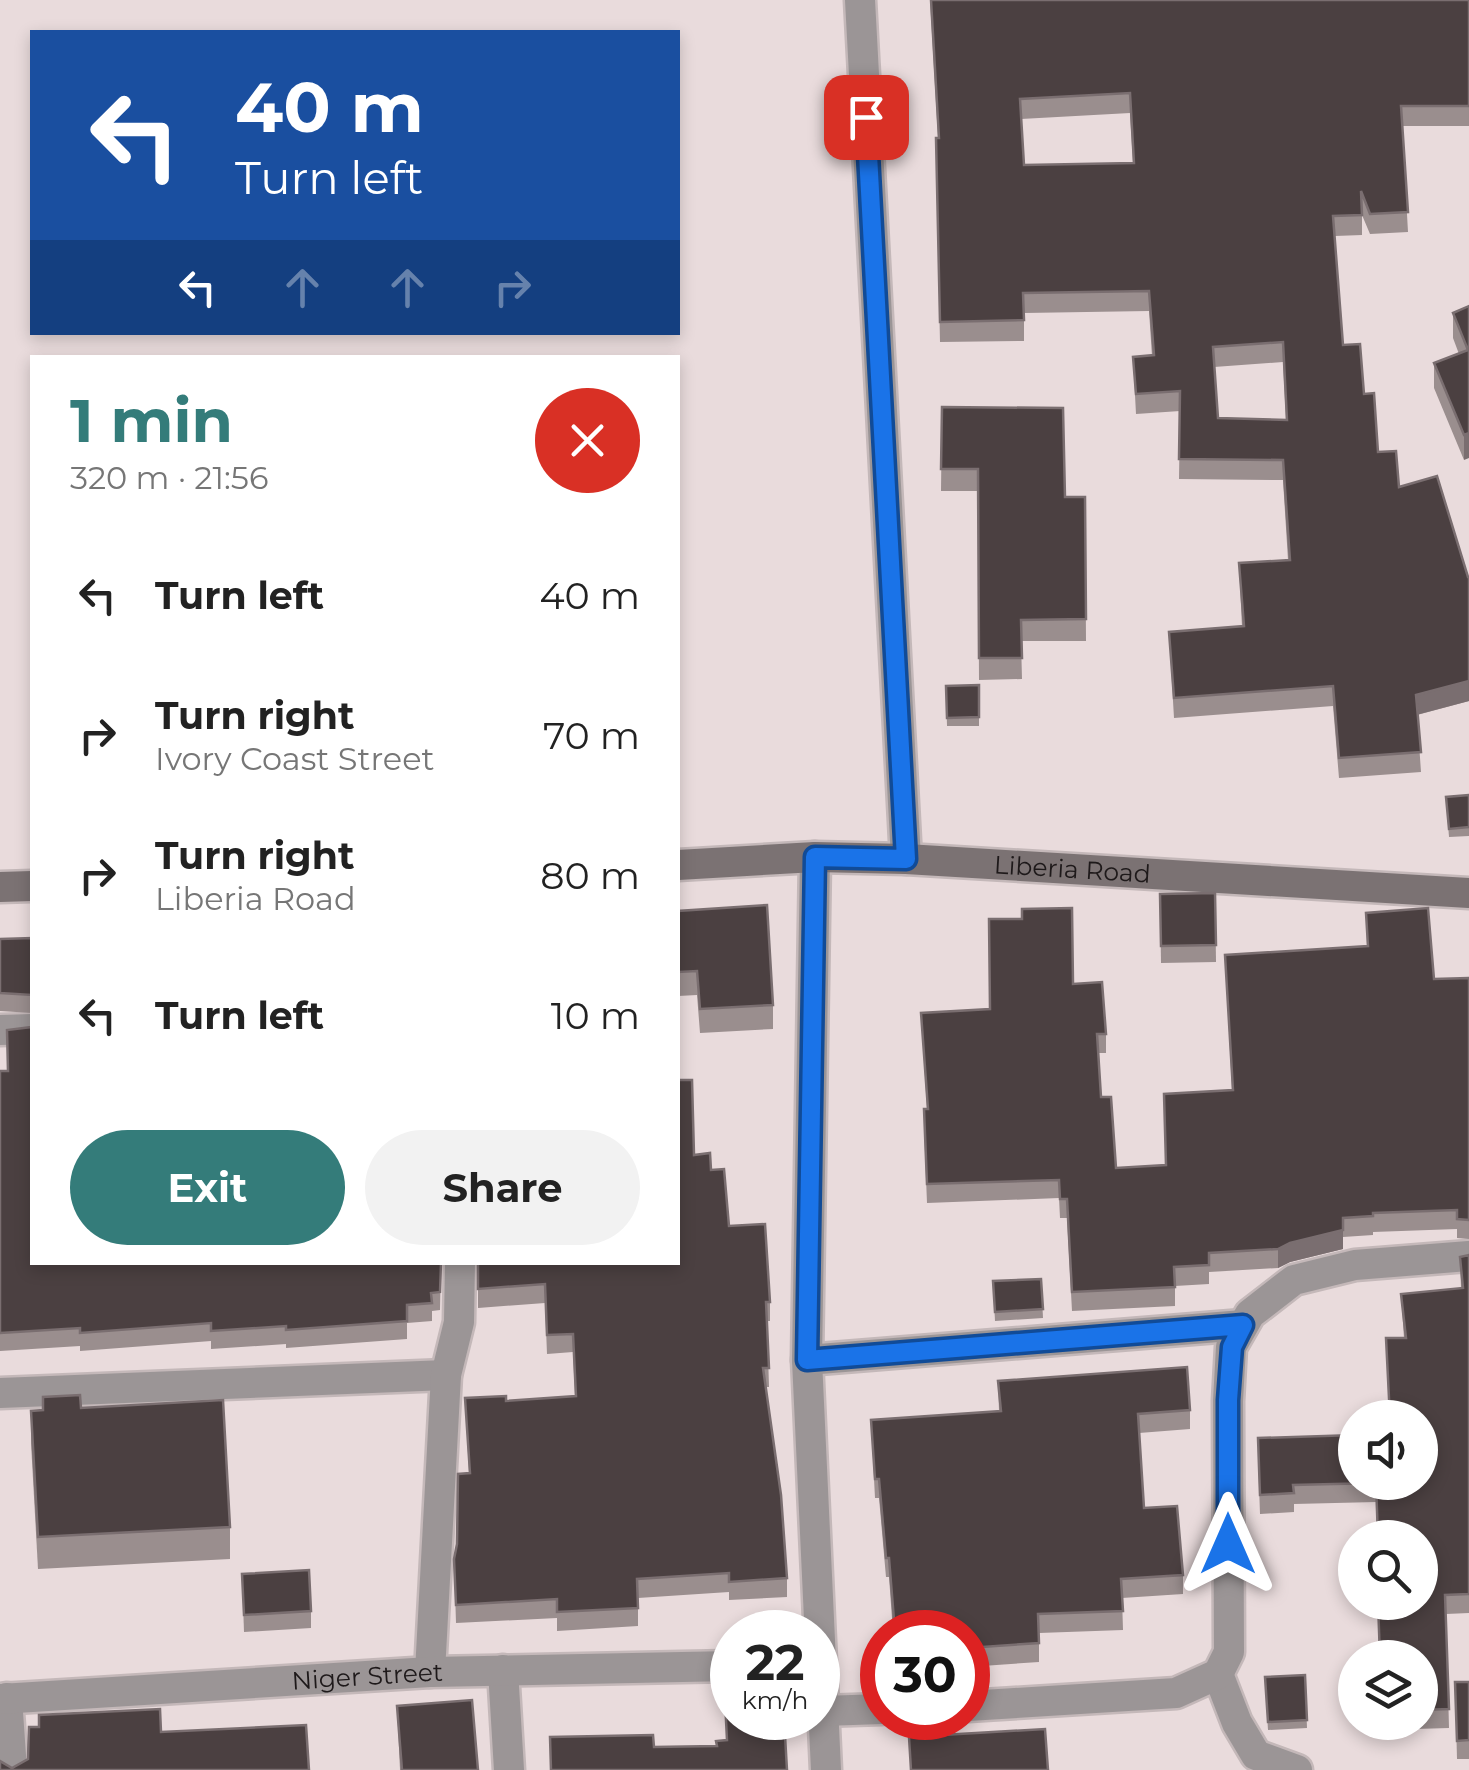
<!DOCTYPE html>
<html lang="en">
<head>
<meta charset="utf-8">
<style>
	:root { --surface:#fff; --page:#f2f2f2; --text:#222; --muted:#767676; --accent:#347c7a }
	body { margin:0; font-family:Montserrat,sans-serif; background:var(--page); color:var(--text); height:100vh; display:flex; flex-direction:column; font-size:38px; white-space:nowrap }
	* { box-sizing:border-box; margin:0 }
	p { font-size:32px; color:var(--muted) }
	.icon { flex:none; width:55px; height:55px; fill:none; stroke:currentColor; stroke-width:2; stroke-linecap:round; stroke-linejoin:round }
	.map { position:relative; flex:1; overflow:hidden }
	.side { position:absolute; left:30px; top:355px; width:650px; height:910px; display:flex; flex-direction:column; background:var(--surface); border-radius:0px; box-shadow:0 5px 15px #0003 }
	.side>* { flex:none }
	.top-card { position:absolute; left:30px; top:30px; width:650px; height:305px; border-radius:0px; box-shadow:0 5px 15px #0003; background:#1a4fa0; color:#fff; overflow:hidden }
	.fabs { position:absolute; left:1338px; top:1400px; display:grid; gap:20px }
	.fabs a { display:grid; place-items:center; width:100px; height:100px; border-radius:50%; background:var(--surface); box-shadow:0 5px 15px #0003; font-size:50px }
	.speed { position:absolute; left:710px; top:1610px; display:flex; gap:20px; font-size:50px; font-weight:700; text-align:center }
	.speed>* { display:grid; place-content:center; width:130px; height:130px; border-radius:50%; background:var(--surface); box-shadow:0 5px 15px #0003; line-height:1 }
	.speed small { font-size:25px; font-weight:400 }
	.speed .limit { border:15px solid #d22; background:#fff; color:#111 }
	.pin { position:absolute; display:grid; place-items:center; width:85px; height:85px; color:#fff; margin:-42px; border-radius:20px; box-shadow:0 5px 15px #0006 }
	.me { position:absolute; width:110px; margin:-55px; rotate:0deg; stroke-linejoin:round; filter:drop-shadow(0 0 8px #0008) }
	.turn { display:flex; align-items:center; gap:35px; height:210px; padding:0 40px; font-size:45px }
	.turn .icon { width:130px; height:130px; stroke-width:2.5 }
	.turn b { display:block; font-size:70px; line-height:85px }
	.lanes { display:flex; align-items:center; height:95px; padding:0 40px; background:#0003; justify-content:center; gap:50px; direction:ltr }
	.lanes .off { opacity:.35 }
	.round { display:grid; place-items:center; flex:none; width:105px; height:105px; border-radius:52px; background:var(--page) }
	.headline { display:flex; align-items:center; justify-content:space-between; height:170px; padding:0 40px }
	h1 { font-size:60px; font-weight:700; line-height:75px; color:var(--accent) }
	.action { display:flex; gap:20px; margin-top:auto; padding:20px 40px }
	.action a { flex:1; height:115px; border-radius:60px; background:var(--accent); color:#fff; font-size:40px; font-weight:700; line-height:115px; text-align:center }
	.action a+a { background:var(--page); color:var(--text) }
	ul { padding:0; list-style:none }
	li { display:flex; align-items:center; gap:30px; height:140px; padding:0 40px }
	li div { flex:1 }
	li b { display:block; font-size:38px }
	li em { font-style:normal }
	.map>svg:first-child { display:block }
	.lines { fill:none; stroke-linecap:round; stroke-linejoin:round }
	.street-casing { stroke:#c4b8b9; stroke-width:35 }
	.secondary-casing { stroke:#c4b8b9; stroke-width:35 }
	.street { stroke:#9b9596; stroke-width:30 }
	.secondary { stroke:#7b7273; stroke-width:30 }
	.wall { fill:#9a8e8e; fill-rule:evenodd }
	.shaded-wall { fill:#7a6e70 }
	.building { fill:#4b4041; stroke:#7a6e70; stroke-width:2.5; fill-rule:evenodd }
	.route-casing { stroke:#114b97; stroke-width:25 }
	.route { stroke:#1a73e8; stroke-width:18 }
	.labels { text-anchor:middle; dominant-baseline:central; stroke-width:10; stroke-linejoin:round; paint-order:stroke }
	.street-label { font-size:25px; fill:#1e191a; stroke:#fff }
</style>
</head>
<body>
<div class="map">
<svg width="1469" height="1770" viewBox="0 0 1469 1770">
	<rect width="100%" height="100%" fill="#e9dbdc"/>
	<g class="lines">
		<g class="street-casing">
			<g id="street">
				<polyline points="860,0 906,859"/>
				<polyline points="815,857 807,1360 826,1770"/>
				<polyline points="0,1030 32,1029"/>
				<polyline points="807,1360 1243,1325"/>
				<polyline points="0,1393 446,1375"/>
				<polyline points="503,1670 509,1770"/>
				<polyline points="430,1672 446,1375 459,1322 460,1262"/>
				<polyline points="1218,1674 1237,1723 1256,1755 1297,1770"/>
				<polyline points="7,1698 12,1770"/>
				<path id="s1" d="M0 1699 430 1672 732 1666"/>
				<polyline points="968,1706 1176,1693 1218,1674 1229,1652 1228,1401 1231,1347 1250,1314 1294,1280 1355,1265 1469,1256"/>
				<polyline points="823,1711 882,1709"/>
			</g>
		</g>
		<g class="secondary-casing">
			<g id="secondary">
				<path id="s2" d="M678 865 815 857 906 859 1469 893"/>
				<polyline points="0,887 32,886"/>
			</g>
		</g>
		<use href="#street" class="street"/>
		<use href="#secondary" class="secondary"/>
	</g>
	<g class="wall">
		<path d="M930 0H1469V126H1402L1408 232 1370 234 1362 215V235L1335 236 1343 345 1364 394 1378 452 1399 487 1469 577V701L1417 715 1421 772 1339 778 1333 706 1174 718 1169 632 1242 627 1239 563 1288 560 1283 480 1179 479 1180 411 1136 414 1133 357 1152 356 1149 311 1024 313V341L940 342 936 159 938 138ZM1130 113 1133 163 1024 165 1021 119ZM1283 362 1286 420 1218 418 1214 367Z"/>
		<polygon points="1469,306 1464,460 1434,388 1434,363 1459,354 1453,338 1453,313"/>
		<polygon points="942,407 1065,497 1085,497 1086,641 1021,641 1022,679 979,680 978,491 941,491"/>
		<polygon points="979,685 979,726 947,726 946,686"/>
		<polygon points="1469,795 1469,836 1449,837 1446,797"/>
		<polygon points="1215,893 1216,962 1161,963 1160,894"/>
		<polygon points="678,911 773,1005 773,1029 700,1033 697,995 678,996"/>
		<polygon points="1366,913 1434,979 1469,978 1469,1239 1457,1238 1457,1229 1373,1232 1373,1235 1343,1237 1343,1249 1290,1262 1278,1268 1209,1272 1209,1284 1175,1286 1175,1306 1072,1311 1067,1218 1060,1218 1059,1198 927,1203 924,1128 924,1109 927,1109 921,1013 990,1009 1073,984 1106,1034 1106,1053 1099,1053 1101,1097 1116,1168 1165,1165 1232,1090 1225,955 1367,946"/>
		<polygon points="32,938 32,1013 0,1011 0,939"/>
		<polygon points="0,1071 8,1071 32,1262 441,1262 440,1310 432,1311 432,1321 407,1323 407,1339 286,1348 286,1344 211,1349 211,1341 80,1351 80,1346 0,1351"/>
		<polygon points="694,1155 711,1170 729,1226 770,1302 770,1321 767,1321 769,1387 766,1387 787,1578 787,1597 729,1600 729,1592 638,1598 638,1626 557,1631 557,1618 456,1623 454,1559 469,1473 465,1398 506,1401 575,1396 573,1352 547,1354 545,1303 478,1308 478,1262"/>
		<polygon points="1469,1255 1469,1613 1446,1614 1449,1728 1382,1730 1382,1722 1420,1722 1420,1538 1377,1538 1376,1502 1294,1504 1294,1512 1260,1514 1258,1457 1355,1482 1420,1418 1389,1418 1386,1338 1404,1338 1401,1294 1461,1288 1460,1257"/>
		<polygon points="1041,1279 1043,1318 995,1321 993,1281"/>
		<polygon points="998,1381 1190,1410 1190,1429 1139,1433 1144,1508 1183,1575 1183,1594 1122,1598 1123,1630 1039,1633 1039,1662 968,1667 968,1632 893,1632 889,1577 886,1577 879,1498 875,1498 871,1420 999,1411"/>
		<polygon points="81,1408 230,1527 230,1559 38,1569 31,1443 31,1411"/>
		<polygon points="242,1574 311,1611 311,1628 244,1632"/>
		<polygon points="1305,1675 1307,1728 1268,1730 1265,1677"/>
		<polygon points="1455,1682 1469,1682 1469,1759 1457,1759"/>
		<polygon points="397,1706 478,1770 400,1770"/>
	</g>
	<g class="shaded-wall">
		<polygon points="1469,433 1469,458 1464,460 1464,435"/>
		<polygon points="1469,681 1469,701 1416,715 1416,695"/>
		<polygon points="1343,1230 1343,1249 1290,1262 1278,1268 1278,1249 1290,1243"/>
	</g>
	<g class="building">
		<path d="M931 0H1469V106H1401L1408 212 1370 214 1361 191 1362 215 1333 216 1343 345 1360 344 1364 394 1374 393 1378 452 1396 451 1399 487 1437 476 1468 577H1469V681L1416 695 1421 752 1339 758 1333 686 1174 698 1169 632 1244 626 1239 563 1290 560 1283 460 1179 459 1180 391 1136 394 1133 357 1154 355 1149 291 1023 293 1024 320 940 322 936 138H939ZM1130 93 1134 163 1024 165 1020 99ZM1283 342 1287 420 1218 418 1213 347Z"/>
		<polygon points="1469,306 1469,433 1464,435 1434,363 1468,350 1453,313"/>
		<polygon points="942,407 1063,408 1065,497 1085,497 1086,619 1021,620 1022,658 979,658 978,469 941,469"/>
		<polygon points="979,685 979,717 947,718 946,686"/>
		<polygon points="1469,795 1469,827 1449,829 1446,797"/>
		<polygon points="1215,893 1216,945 1161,946 1160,894"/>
		<polygon points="767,905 773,1005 700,1009 697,971 678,972 678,911"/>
		<polygon points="1072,908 1073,984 1102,982 1106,1034 1097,1034 1101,1097 1111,1097 1116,1168 1166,1165 1164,1094 1233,1090 1225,955 1368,946 1366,913 1428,908 1434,979 1469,978 1469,1220 1457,1219 1457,1210 1373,1213 1373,1216 1343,1218 1343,1230 1290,1243 1278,1249 1209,1253 1209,1265 1174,1267 1175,1287 1072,1292 1067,1199 1060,1199 1059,1180 927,1184 924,1109 928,1109 921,1013 990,1009 989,919 1022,919 1022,909"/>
		<polygon points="32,938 32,995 0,993 0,939"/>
		<polygon points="32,1027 32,1262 441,1262 440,1292 431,1293 432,1303 407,1305 407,1321 286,1330 286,1326 211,1331 211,1323 80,1333 80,1328 0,1333 0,1071 8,1071 7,1030"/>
		<polygon points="678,1080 692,1080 694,1155 710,1153 711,1170 724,1169 729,1226 765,1224 770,1302 766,1302 769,1368 763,1368 781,1495 787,1578 729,1582 729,1573 637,1579 638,1608 557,1612 557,1599 456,1605 454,1559 457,1544 458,1474 470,1473 465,1398 506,1396 506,1401 576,1396 573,1334 547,1335 545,1284 478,1289 478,1262 678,1262"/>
		<polygon points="1469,1255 1469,1594 1445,1595 1449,1709 1420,1710 1420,1658 1380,1658 1378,1602 1420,1602 1420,1538 1378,1538 1376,1483 1293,1485 1294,1493 1260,1495 1258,1438 1355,1435 1355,1482 1420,1482 1420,1418 1390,1418 1386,1338 1406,1338 1401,1294 1463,1288 1460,1257"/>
		<polygon points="1041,1279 1043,1309 995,1312 993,1281"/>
		<polygon points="1187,1367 1190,1410 1138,1414 1144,1508 1177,1506 1183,1575 1121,1579 1123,1611 1038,1614 1039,1643 968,1648 968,1632 895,1632 889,1558 886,1558 879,1479 875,1479 871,1420 1001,1411 998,1381"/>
		<polygon points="80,1395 81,1408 223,1400 230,1527 38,1537 31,1411 43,1410 43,1397"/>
		<polygon points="309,1570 311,1611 244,1615 242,1574"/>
		<polygon points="1305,1675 1307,1720 1268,1722 1265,1677"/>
		<polygon points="1455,1682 1469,1682 1469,1740 1457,1741"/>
		<polygon points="472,1700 478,1770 402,1770 397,1706"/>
		<polygon points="725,1700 732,1700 732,1718 784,1718 787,1770 551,1770 550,1737 653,1735 654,1747 717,1746 716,1741 727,1740"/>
		<polygon points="160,1709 161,1732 306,1725 309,1770 0,1770 0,1761 12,1768 28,1759 29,1727 39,1727 39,1715"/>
		<polygon points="1045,1729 1048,1770 911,1770 909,1737"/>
	</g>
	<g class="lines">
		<g class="route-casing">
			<polyline id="route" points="866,117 906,859 815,857 807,1360 1243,1325 1232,1347 1228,1400 1228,1544"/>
		</g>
		<use href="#route" class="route"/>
	</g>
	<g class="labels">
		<g class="street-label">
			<text stroke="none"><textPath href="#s2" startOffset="395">Liberia Road</textPath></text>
			<text stroke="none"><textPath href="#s1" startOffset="368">Niger Street</textPath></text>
		</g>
	</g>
</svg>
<div class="fabs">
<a><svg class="icon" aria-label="sound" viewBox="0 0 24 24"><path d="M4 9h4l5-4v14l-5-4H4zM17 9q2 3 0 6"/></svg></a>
<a><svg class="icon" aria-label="search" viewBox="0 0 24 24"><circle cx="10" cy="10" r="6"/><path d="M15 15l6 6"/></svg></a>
<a><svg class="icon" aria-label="layers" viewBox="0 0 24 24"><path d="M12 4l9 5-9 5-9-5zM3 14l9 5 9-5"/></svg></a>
</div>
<div class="speed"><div>22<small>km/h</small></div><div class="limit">30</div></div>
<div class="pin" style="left:866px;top:117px;background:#d93025"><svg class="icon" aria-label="arrive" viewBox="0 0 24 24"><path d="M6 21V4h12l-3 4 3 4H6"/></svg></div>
<svg class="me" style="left:1228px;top:1544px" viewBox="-20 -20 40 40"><path d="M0-17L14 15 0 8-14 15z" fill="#1a73e8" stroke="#fff" stroke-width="4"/></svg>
<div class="top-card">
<div class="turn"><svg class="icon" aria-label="left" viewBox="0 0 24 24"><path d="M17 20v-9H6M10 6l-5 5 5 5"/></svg><div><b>40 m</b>Turn left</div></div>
<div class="lanes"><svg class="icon" aria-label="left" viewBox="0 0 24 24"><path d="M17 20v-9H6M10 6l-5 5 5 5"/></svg><svg class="icon off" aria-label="ahead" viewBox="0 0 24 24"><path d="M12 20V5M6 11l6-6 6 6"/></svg><svg class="icon off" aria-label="ahead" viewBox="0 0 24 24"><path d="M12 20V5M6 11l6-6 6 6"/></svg><svg class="icon off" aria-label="right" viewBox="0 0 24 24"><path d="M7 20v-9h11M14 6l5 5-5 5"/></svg></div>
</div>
<section class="side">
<div class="headline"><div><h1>1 min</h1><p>320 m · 21:56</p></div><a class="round" style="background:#d93025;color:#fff"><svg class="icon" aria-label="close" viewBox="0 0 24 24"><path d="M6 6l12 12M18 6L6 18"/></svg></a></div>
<ul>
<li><svg class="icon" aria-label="left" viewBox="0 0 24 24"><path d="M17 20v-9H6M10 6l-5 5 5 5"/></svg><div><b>Turn left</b></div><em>40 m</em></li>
<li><svg class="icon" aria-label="right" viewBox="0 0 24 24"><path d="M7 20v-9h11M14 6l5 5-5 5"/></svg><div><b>Turn right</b><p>Ivory Coast Street</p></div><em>70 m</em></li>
<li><svg class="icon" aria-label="right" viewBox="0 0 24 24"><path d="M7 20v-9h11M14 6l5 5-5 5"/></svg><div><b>Turn right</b><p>Liberia Road</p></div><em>80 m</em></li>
<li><svg class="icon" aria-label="left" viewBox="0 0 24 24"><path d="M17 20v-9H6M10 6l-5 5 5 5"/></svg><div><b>Turn left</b></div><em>10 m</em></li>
</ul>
<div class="action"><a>Exit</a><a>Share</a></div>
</section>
</div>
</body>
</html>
